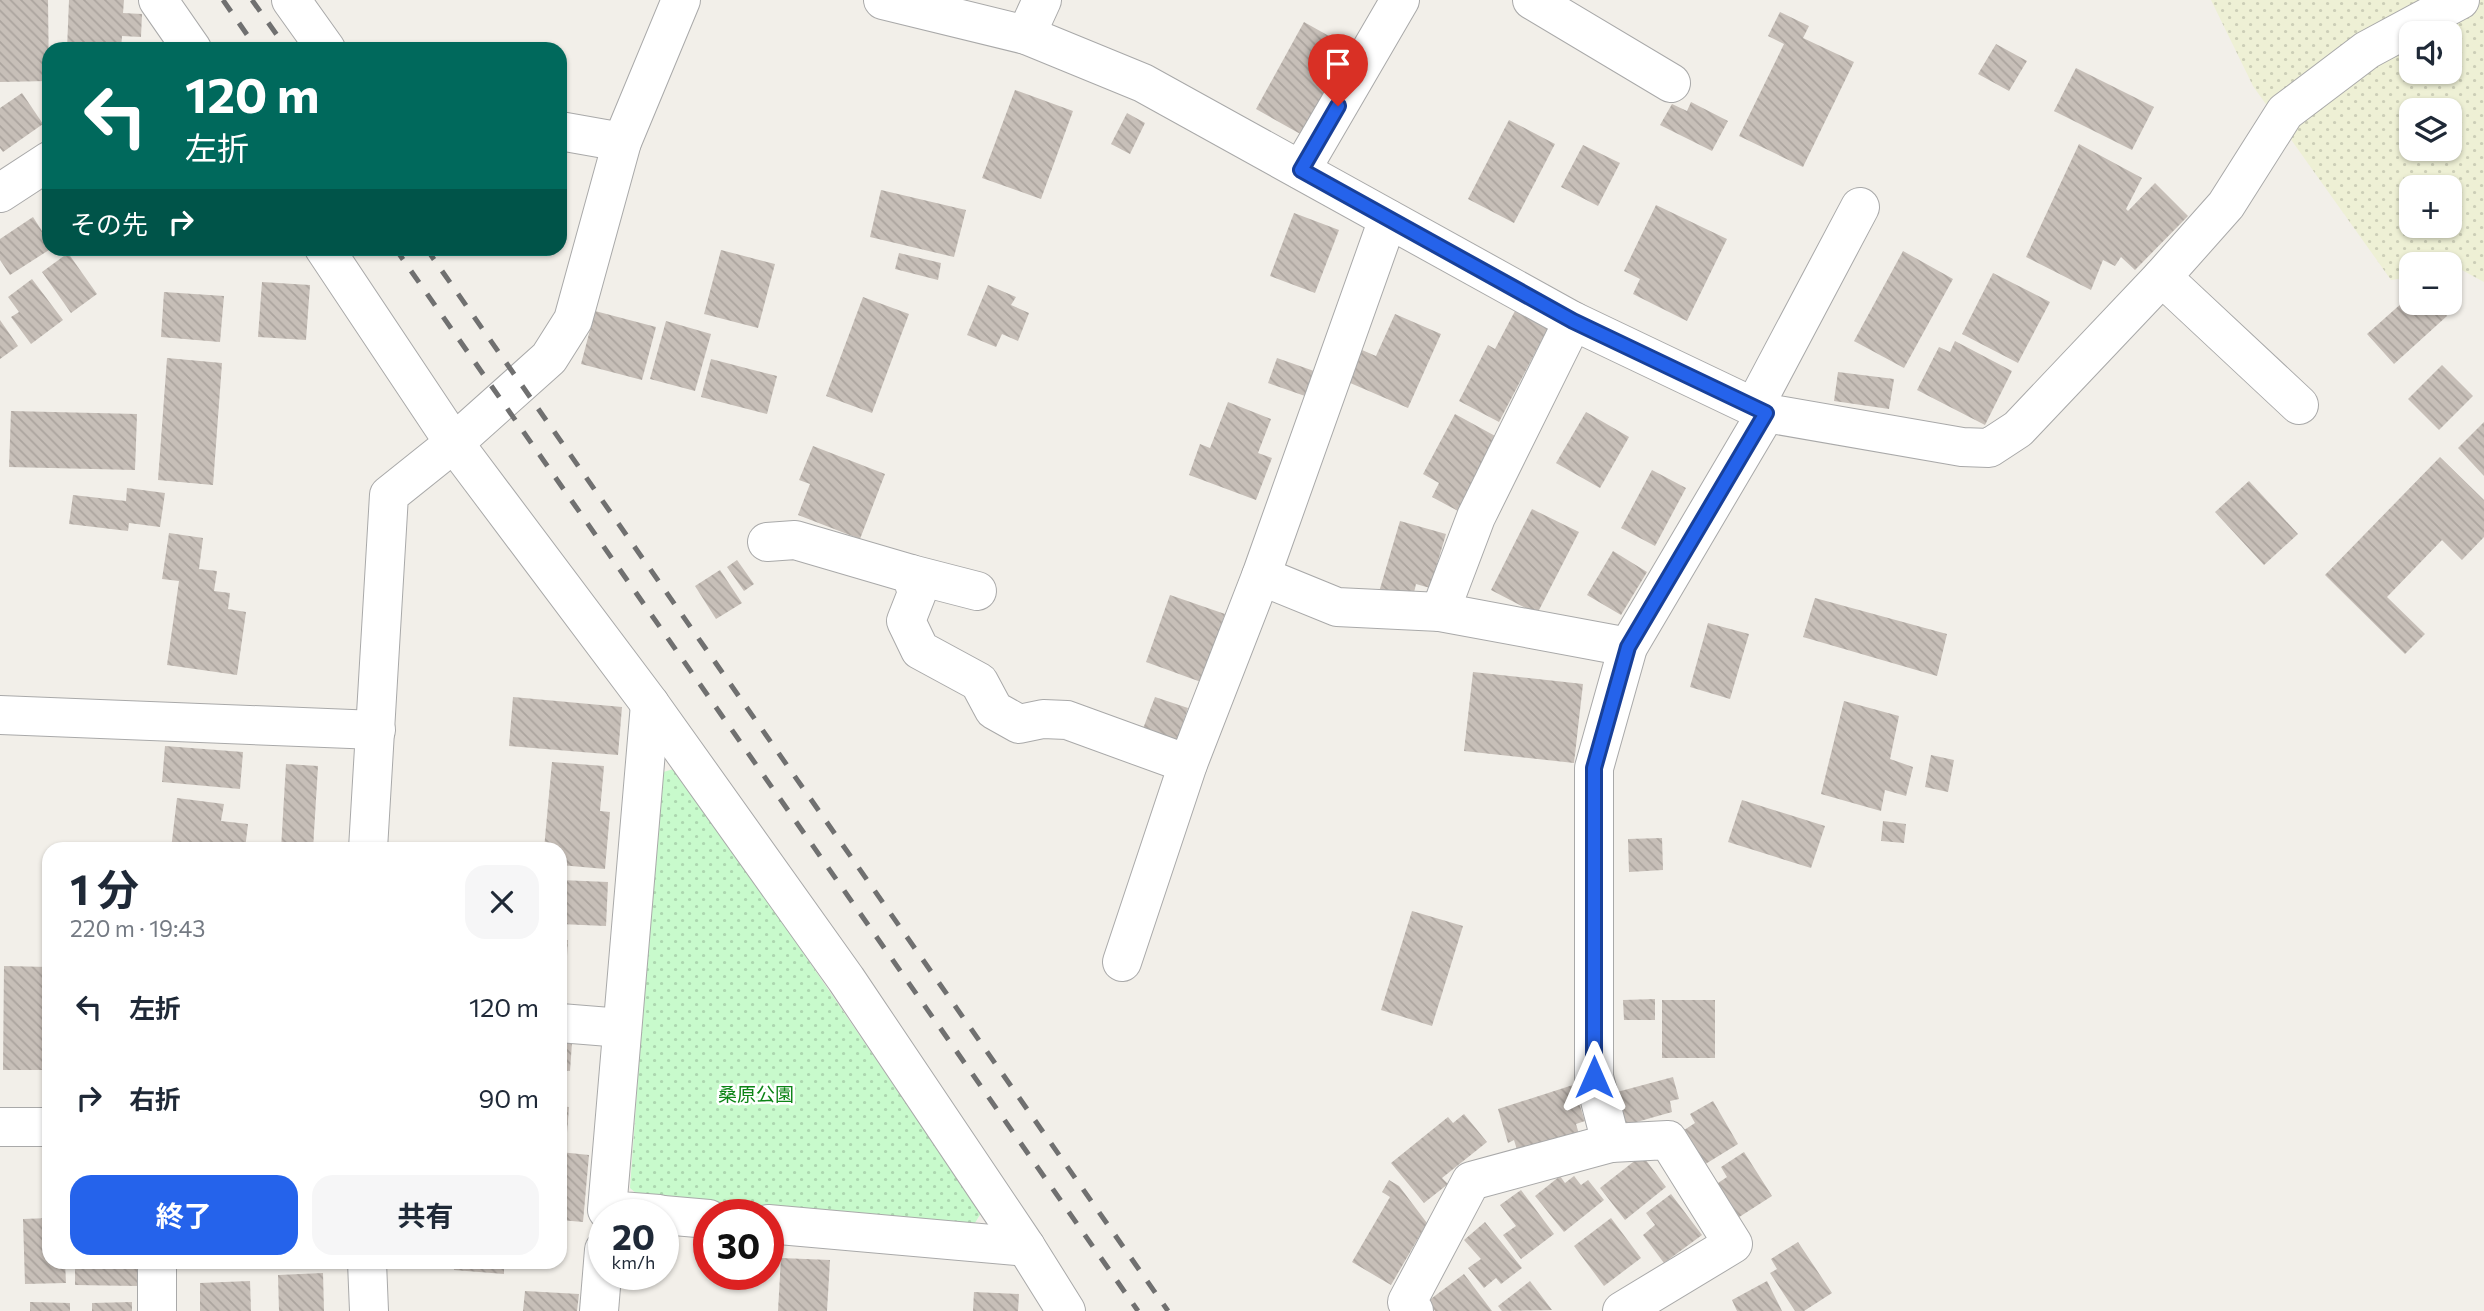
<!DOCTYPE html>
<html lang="ja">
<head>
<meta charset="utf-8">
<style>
	:root { --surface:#fff; --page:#f6f6f7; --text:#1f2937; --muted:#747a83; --accent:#2563eb }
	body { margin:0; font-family:Commissioner,"Noto Sans JP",sans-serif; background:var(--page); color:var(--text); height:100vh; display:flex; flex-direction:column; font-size:26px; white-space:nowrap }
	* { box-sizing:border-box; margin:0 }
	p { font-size:23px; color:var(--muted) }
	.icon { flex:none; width:38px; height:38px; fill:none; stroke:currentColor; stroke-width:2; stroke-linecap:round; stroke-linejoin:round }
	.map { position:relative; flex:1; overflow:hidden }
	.drawer { position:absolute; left:42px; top:842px; width:525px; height:427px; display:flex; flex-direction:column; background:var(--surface); border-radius:21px; box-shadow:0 2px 5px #0004 }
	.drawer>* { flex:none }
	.guide { position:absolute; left:42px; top:42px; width:525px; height:214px; border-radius:21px; box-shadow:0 2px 5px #0004; background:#00695c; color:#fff; overflow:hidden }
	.fabs { position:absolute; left:2399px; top:21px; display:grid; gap:14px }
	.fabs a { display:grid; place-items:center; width:63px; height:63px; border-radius:14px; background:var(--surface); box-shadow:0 2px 5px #0004; font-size:35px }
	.speed { position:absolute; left:588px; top:1199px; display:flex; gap:14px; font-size:35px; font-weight:700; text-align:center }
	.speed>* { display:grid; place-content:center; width:91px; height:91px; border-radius:50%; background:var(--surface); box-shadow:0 2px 5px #0004; line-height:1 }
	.speed small { font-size:18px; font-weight:400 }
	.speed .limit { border:10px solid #d22; background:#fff; color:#111 }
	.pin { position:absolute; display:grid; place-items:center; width:60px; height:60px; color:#fff; margin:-72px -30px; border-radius:50% 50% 50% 0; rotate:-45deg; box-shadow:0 0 7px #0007 }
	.pin .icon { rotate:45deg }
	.me { position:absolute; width:77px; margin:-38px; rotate:0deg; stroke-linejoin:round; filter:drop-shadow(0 0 5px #0008) }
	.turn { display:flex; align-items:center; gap:24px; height:147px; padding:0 28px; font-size:32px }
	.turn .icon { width:91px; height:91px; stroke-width:2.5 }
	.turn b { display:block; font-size:49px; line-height:60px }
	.then { display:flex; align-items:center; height:66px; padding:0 28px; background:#0003; gap:14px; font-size:26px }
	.round { display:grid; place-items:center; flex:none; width:74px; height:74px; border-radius:21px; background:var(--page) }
	.headline { display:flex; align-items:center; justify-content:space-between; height:119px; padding:0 28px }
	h1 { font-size:42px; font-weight:700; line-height:52px }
	.cta { display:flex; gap:14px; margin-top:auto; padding:14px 28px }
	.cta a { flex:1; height:80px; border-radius:21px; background:var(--accent); color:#fff; font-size:28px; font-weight:700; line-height:80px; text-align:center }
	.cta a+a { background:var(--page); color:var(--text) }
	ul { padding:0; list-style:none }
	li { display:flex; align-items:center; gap:21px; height:91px; padding:0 28px }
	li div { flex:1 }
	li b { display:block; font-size:26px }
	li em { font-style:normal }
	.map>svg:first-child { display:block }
	.farmland { fill:url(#farmland-dots); fill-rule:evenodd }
	.park { fill:url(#park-dots) }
	.building { fill:url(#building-back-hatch) }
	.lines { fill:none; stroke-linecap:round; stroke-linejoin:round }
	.minor-casing { stroke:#a9a9a9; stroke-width:40 }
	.minor { stroke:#fff; stroke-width:38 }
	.rail { stroke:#707070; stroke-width:5; stroke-dasharray:14 14; stroke-linecap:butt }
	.route-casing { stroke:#184099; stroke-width:18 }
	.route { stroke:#2563eb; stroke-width:12 }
	.labels { text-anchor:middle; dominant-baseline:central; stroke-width:5; stroke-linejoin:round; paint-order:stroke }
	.park-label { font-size:19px; fill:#0c8416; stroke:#fff }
</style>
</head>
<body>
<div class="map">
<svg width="2484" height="1311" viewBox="0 0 2484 1311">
	<defs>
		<pattern id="farmland-dots" width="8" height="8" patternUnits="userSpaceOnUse" patternTransform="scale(1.75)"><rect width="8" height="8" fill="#eef0d5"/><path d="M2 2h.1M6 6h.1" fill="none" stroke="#ccceb7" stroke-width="1.8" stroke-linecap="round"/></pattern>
		<pattern id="park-dots" width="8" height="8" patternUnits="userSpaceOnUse" patternTransform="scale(1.75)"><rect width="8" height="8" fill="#c8facc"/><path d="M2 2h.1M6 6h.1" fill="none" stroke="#acd6af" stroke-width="1.8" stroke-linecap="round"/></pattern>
		<pattern id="building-back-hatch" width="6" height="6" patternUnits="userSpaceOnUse" patternTransform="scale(1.75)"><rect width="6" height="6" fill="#c7bfb8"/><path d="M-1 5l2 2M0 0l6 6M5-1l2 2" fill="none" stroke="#aba49e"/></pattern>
	</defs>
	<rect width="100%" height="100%" fill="#f2efe9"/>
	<path class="farmland" d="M2211 0H2484V282L2460 269 2450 271V264H2412L2411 277 2391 280 2253 86ZM2412 33H2450V72H2412ZM2412 110H2450V149H2412ZM2412 187H2450V226H2412Z"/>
	<polygon class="park" points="677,768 981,1213 970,1231 645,1201 630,1188 660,773"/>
	<g class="building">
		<polygon points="0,0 48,0 49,81 0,82"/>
		<polygon points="69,0 124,0 123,13 142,14 141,37 122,36 121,49 67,49"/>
		<polygon points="1780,12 1809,26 1803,38 1854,62 1803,167 1739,136 1784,44 1768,36"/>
		<polygon points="1304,22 1352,49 1304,136 1256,109"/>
		<polygon points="1996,44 2027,61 2009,91 1978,74"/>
		<polygon points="2076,68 2154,107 2132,150 2054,111"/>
		<polygon points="1015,90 1073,111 1041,199 982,178"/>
		<polygon points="22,93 43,124 3,152 0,148 0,108"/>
		<polygon points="1691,102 1728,121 1712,151 1660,125 1672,104 1687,111"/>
		<polygon points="1127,113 1145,123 1130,154 1111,144"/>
		<polygon points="1509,120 1555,144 1514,223 1468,199"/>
		<polygon points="2079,144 2142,178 2126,209 2128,211 2155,183 2188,216 2135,270 2121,257 2115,266 2103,260 2091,290 2026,257"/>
		<polygon points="1583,145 1620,163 1598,206 1561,187"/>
		<polygon points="881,190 966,210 954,257 870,237"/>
		<polygon points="1656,205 1727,239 1687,321 1633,294 1640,279 1624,271"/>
		<polygon points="1294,213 1339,230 1315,293 1270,276"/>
		<polygon points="33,217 49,242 49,250 10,275 0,260 0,239"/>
		<polygon points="721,250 775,264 758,328 704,314"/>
		<polygon points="1903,251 1953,279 1904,368 1854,341"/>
		<polygon points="68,253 97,294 71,313 42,272"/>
		<polygon points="899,253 941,263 938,280 895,269"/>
		<polygon points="1993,273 2050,302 2018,363 1962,334"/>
		<polygon points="32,279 63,320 31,344 11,317 19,312 8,297"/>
		<polygon points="262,282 310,285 306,340 258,337"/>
		<polygon points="988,285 1016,297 1011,305 1029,313 1018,341 1002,334 996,347 967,335"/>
		<polygon points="164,292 224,296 220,342 161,337"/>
		<polygon points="2412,294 2412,303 2436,303 2447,316 2394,364 2367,334"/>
		<polygon points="863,297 909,314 872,413 826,396"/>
		<polygon points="595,311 656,327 642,380 581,364"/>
		<polygon points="1515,311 1548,328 1499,422 1459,401 1488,345 1495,349"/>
		<polygon points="1395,314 1441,334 1408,408 1348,382 1362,350 1376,356"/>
		<polygon points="0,320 18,346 0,359"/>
		<polygon points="666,321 711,334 695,391 650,379"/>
		<polygon points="1955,341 2012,371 1985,425 1917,390 1939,347 1950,352"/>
		<polygon points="167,358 222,363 213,485 158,480"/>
		<polygon points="1277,358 1314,371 1305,396 1268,383"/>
		<polygon points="711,359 777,376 767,414 701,397"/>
		<polygon points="2442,365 2473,396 2439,430 2408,399"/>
		<polygon points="1838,372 1894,379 1889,409 1834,401"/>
		<polygon points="1228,402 1271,419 1258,453 1272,458 1256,500 1189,475 1200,444 1210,448"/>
		<polygon points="11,411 137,414 135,470 9,467"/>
		<polygon points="1586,412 1629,437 1600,488 1556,463"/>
		<polygon points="1455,414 1497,437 1458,511 1432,497 1439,483 1423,474"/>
		<polygon points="2484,422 2484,476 2458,448"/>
		<polygon points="813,446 885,474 860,539 798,515 810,484 799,480"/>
		<polygon points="2440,457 2484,500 2484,537 2462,560 2442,540 2387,597 2425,634 2405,654 2325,575"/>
		<polygon points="1652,470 1686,488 1655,546 1621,528"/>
		<polygon points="2249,481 2298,534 2264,565 2215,512"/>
		<polygon points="127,488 165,493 160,527 129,523 128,531 69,524 73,495 126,501"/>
		<polygon points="1532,509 1579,532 1537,614 1491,590"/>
		<polygon points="1400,521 1446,534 1430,588 1416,584 1412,601 1379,592"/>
		<polygon points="169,533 203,538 199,569 217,571 214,591 230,593 228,609 246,612 237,675 167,665 179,581 162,579"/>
		<polygon points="1613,551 1647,572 1621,615 1587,595"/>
		<polygon points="737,560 754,584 744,591 727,567"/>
		<polygon points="720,570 742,603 716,619 695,586"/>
		<polygon points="1170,595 1225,614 1201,682 1146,662"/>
		<polygon points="1815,598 1947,634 1937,676 1803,637"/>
		<polygon points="1708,623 1749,634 1730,699 1690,687"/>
		<polygon points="1473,672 1583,684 1574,763 1464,751"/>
		<polygon points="513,697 622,707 618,755 509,746"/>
		<polygon points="1155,697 1188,708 1175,746 1141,734"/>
		<polygon points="1844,701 1899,716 1890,759 1913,767 1906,796 1885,790 1881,811 1821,794"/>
		<polygon points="165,746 243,752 240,789 162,782"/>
		<polygon points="1931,755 1954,760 1948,792 1925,787"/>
		<polygon points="552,762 604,766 600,811 610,812 605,869 560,865 560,849 544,849"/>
		<polygon points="286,764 318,766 313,849 281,849"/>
		<polygon points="177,798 224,804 221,821 248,824 245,849 171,849"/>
		<polygon points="1742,800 1825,826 1811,868 1728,842"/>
		<polygon points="1883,821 1906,824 1904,843 1881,841"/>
		<polygon points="1662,838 1663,870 1629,872 1628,839"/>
		<polygon points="560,880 608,882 606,926 560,924"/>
		<polygon points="1412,911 1463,926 1432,1026 1381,1010"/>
		<polygon points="560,940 568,940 564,1005 560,1004"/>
		<polygon points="4,966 49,967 49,1070 3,1070"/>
		<polygon points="1655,999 1655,1020 1624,1020 1623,1000"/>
		<rect x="1662" y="1000" width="53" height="58"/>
		<polygon points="560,1042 572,1043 570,1071 560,1070"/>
		<polygon points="1673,1077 1679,1099 1670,1101 1672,1112 1626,1125 1617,1092"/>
		<polygon points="1573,1085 1585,1121 1576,1124 1579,1134 1518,1153 1514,1140 1508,1143 1498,1109"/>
		<polygon points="1713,1101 1738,1144 1699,1168 1678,1134 1695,1123 1690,1114"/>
		<polygon points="560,1106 569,1107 567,1133 560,1133"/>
		<polygon points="1464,1114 1487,1142 1442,1178 1448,1184 1424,1203 1391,1163 1448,1117 1453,1123"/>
		<polygon points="560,1152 589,1155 583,1222 560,1220"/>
		<polygon points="1744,1152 1772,1196 1733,1221 1712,1187 1727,1177 1721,1167"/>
		<polygon points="1642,1155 1666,1187 1625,1220 1600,1188"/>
		<polygon points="1560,1176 1565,1183 1574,1176 1581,1185 1588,1180 1604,1200 1564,1232 1535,1196"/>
		<polygon points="1389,1180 1399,1186 1427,1223 1391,1285 1352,1262 1390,1197 1382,1192"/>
		<polygon points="1521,1190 1554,1234 1521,1259 1503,1235 1516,1226 1500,1205"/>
		<polygon points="1671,1194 1702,1235 1664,1263 1643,1235 1655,1225 1646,1213"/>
		<polygon points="49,1218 49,1262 65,1262 66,1283 25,1284 23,1219"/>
		<polygon points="1611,1218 1641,1258 1604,1286 1574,1246"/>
		<polygon points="1485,1222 1522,1268 1501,1284 1496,1278 1484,1288 1468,1268 1481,1259 1464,1240"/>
		<polygon points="1798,1242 1832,1293 1804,1311 1795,1311 1770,1273 1777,1269 1771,1259"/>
		<polygon points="781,1258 830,1260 827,1311 778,1311"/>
		<polygon points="75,1262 138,1262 138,1286 75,1285"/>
		<polygon points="454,1262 504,1262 504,1274 454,1270"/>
		<polygon points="323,1273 324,1311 279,1311 278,1275"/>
		<polygon points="1464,1274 1492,1311 1435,1311 1428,1301"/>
		<polygon points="250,1281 251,1311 200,1311 200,1283"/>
		<polygon points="1530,1281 1552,1310 1502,1311 1498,1306"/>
		<polygon points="1767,1281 1782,1311 1737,1311 1732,1300"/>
		<polygon points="525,1291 579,1294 577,1311 523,1311"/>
		<polygon points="974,1292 1019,1294 1018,1311 973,1311"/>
		<polygon points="30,1302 70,1303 70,1311 30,1311"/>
		<polygon points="132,1302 132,1311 92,1311 92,1303"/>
	</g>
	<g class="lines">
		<g class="minor-casing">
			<g id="minor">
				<polyline points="158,0 192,49"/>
				<polyline points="291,0 326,49"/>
				<polyline points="883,0 1026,35 1143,83 1573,321 1766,413 1962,447 1989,448 2018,429 2162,277 2226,205 2285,112 2367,50 2460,0"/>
				<polyline points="1532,0 1671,83"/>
				<polyline points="1026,35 1042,0"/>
				<polyline points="560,131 622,142"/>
				<polyline points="1301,170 1400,0"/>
				<polyline points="0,193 49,161"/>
				<polyline points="1388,219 1261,576 1337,607 1440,612 1628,647"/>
				<polyline points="324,248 454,443 650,704 846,979 1026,1247 1066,1311"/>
				<polyline points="2162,277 2299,405"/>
				<polyline points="1754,407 1860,207"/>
				<polyline points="767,542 795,540 911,574 917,593 906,621 920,650 979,682 994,710 1019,724 1043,719 1067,720 1188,764"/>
				<polyline points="911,574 977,591"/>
				<polyline points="1440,612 1476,517 1573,321"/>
				<polyline points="650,704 607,1210 659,1214"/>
				<polyline points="0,715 376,730"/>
				<polyline points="368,849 389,495 454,443 549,358 573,320 622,142 681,0"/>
				<polyline points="1122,962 1188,764 1261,576"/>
				<polyline points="560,1023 622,1028"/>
				<polyline points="0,1127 49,1127"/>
				<polyline points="663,1215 709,1219"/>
				<polyline points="768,1224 1026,1247"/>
				<polyline points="157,1262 157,1311"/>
				<polyline points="367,1262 369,1311"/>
				<polyline points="599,1311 604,1250"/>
				<polyline points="1414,1311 1407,1302 1471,1181 1611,1143"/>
				<polyline points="1622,1311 1733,1244 1668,1140 1611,1143 1594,1077 1594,768 1628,647 1766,413"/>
			</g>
		</g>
		<use href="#minor" class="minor"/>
		<g class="rail">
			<polyline points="223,0 257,49"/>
			<polyline points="252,0 287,49"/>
			<polyline points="395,248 1138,1311"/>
			<polyline points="426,248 1168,1311"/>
		</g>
	</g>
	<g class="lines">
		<g class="route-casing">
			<polyline id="route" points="1338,106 1301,170 1573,321 1766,413 1628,647 1594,768 1594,1077"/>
		</g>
		<use href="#route" class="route"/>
	</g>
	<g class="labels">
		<g class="park-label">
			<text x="756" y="1093">桑原公園</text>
		</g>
	</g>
</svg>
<div class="fabs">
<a><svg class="icon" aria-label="sound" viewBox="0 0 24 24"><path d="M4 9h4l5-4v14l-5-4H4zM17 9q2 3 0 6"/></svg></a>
<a><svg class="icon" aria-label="layers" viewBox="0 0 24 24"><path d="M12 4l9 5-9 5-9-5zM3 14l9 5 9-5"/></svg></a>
<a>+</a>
<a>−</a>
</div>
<div class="speed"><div>20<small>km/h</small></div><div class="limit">30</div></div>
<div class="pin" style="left:1338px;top:106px;background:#d93025"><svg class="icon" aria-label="arrive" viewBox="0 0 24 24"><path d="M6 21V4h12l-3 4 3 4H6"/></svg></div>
<svg class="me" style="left:1594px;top:1077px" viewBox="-20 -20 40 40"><path d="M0-17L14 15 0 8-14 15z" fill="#2563eb" stroke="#fff" stroke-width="4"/></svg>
<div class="guide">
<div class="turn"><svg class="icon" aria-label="left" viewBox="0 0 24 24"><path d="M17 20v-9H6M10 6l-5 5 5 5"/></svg><div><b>120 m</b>左折</div></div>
<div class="then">その先<svg class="icon" aria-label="right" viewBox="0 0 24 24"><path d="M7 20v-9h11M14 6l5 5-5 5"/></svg></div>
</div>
<section class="drawer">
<div class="headline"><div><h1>1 分</h1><p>220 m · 19:43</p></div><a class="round"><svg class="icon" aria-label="close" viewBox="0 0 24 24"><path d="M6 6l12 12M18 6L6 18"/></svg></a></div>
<ul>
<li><svg class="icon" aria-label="left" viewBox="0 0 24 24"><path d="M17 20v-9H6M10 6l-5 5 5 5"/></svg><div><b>左折</b></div><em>120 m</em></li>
<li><svg class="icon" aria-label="right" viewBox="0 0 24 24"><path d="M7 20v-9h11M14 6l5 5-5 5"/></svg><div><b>右折</b></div><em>90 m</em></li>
</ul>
<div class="cta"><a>終了</a><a>共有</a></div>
</section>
</div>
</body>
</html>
